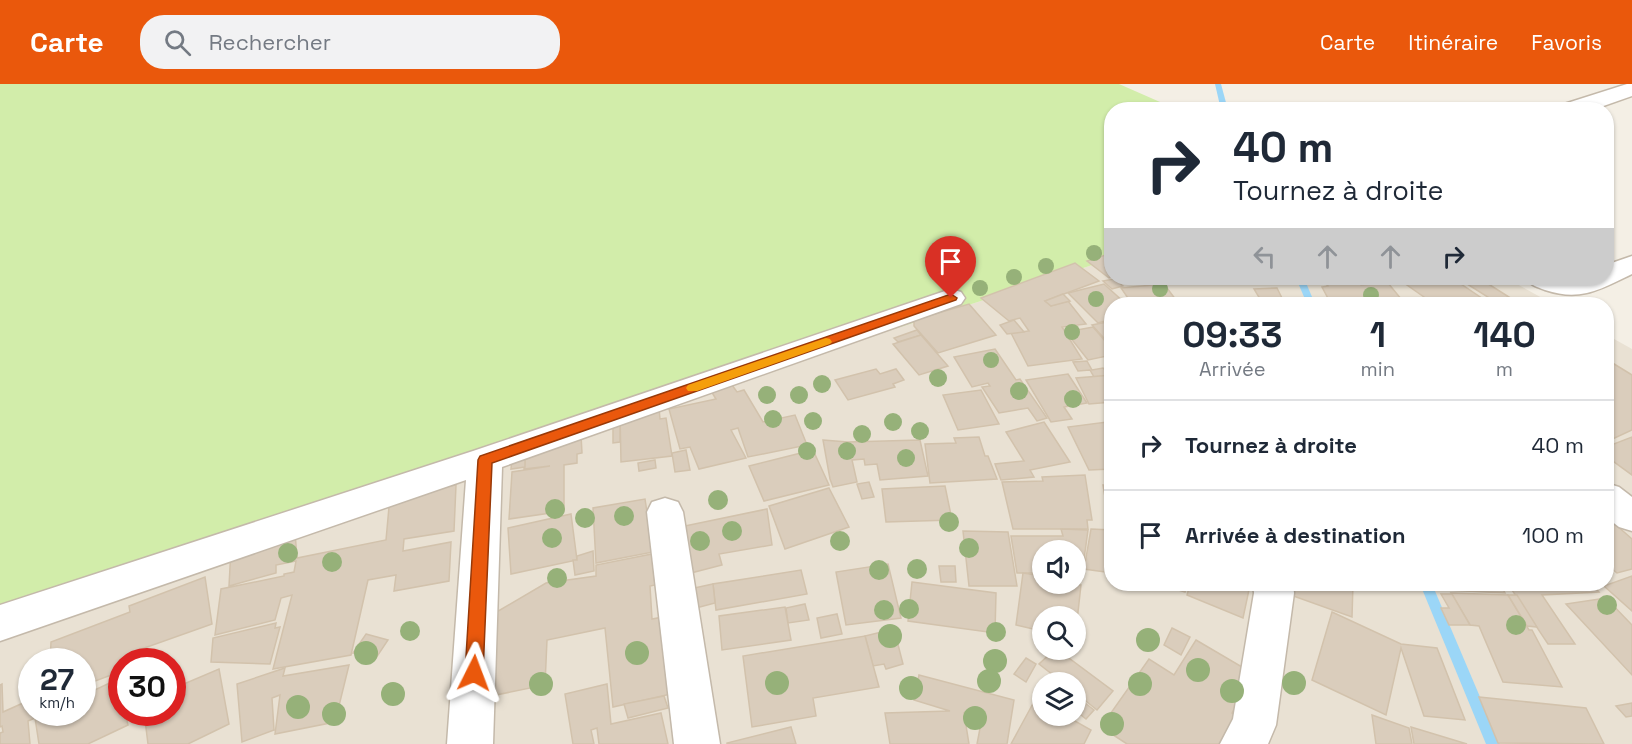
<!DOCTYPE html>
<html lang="fr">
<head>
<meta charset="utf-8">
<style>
	:root { --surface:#fff; --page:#f2f2f3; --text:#1f2937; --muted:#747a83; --line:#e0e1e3; --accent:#ea580c }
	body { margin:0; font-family:"Space Grotesk",sans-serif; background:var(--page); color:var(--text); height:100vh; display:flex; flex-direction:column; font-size:22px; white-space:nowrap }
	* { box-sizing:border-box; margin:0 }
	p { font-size:20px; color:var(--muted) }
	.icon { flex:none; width:33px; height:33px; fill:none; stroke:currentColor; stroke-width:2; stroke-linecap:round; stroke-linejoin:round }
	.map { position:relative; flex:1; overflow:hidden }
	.side { position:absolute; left:1104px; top:213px; width:510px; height:294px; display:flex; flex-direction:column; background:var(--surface); border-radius:24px; box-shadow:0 2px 4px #0004 }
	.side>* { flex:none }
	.banner { position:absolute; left:1104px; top:18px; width:510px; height:183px; border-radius:24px; box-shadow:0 2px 4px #0004; background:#fff; color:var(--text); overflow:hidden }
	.buttons { position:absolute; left:1032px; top:456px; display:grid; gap:12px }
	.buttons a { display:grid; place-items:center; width:54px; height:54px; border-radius:50%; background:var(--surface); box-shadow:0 2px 4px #0004; font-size:30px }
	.speed { position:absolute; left:18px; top:564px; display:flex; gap:12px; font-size:30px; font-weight:700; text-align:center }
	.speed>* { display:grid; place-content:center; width:78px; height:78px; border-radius:50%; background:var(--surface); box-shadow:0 2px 4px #0004; line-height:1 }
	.speed small { font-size:15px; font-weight:400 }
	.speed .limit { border:9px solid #d22; background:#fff; color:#111 }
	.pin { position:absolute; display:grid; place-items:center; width:51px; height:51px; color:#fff; margin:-62px -26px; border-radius:50% 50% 50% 0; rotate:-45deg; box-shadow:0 0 6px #0007 }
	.pin .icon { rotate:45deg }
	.me { position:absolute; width:66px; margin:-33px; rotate:3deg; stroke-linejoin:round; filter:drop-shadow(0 0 4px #0008) }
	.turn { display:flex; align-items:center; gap:21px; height:126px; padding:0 30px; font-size:27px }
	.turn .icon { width:78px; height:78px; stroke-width:2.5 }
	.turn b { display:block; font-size:42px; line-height:51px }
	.lanes { display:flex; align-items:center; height:57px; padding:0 30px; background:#0003; justify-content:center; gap:30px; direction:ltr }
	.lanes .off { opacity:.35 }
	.eta { display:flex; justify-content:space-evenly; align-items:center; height:102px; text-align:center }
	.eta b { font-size:36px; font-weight:700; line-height:42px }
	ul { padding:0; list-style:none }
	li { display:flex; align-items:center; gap:18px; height:90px; padding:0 30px; border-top:2px solid var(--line) }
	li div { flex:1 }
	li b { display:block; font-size:22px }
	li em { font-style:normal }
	header { display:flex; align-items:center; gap:36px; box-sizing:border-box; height:84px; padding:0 30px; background:var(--accent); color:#fff }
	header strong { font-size:28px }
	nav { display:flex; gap:33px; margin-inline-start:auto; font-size:21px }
	.search { width:420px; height:54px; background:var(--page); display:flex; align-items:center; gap:15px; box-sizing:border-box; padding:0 21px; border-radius:24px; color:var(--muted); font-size:22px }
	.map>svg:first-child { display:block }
	.residential { fill:#e9e1d3; fill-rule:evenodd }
	.green { fill:#d2edaa }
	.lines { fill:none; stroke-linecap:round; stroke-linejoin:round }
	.stream { fill:#9bd6f7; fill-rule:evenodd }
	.building { fill:#dacdbc; stroke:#d2c2ac; stroke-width:1.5 }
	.minor-casing { stroke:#c4b9aa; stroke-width:3 }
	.minor { fill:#fff; fill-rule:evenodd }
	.tree { fill:#96b179 }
	.route { fill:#ea580c; stroke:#983908; stroke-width:1.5 }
	.slow { fill:#f59e0b }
</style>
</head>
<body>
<header>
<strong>Carte</strong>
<div class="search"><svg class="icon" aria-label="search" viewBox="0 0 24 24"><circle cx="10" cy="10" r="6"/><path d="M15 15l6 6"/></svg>Rechercher</div>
<nav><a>Carte</a><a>Itinéraire</a><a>Favoris</a></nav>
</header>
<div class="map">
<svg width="1632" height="660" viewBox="0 0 1632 660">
	<rect width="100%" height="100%" fill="#f4efe5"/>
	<path class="residential" d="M1111 175 1112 194H1506L1553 220H1112V500H1606L1607 251 1632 265V660H0V534ZM1042 466H1076V500H1042ZM1042 532H1076V566H1042ZM32 578H82V628H32ZM122 578H172V628H122ZM1042 598H1076V632H1042Z"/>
	<polygon class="green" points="0,0 1119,0 1176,25 1112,26 1111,175 0,534"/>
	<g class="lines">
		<g class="stream">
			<polygon points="1215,0 1221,0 1228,26 1221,26"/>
			<polygon points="1296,194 1304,194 1315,220 1307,220"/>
			<polygon points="1420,500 1432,500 1500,660 1486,660"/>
		</g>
	</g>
	<g class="building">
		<polygon points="1112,169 1112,193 1109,194 1087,177"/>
		<polygon points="1075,179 1099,197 1045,217 1051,222 1068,217 1086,240 1062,243 1082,275 1028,282 1011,249 1029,247 1020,234 1009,237 981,214"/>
		<polygon points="1321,194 1354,194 1361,201 1388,199 1402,216 1331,220 1322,203 1328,202"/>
		<polygon points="1397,194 1452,194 1486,217 1474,220 1434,220"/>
		<polygon points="1465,194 1479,194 1509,213 1494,217 1459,195"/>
		<polygon points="1114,195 1123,202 1112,205 1103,197"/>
		<polygon points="1104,200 1126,220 1112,220 1112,235 1098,239 1068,209"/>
		<polygon points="1164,200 1179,220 1132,220 1121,204"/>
		<polygon points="1277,204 1285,220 1263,220 1254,205"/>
		<polygon points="1063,210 1070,217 1051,222 1045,217"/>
		<polygon points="969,220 996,251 938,269 914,242 914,236"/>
		<polygon points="1014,236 1024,248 1007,250 1000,241"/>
		<polygon points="1112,237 1112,263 1092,241"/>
		<polygon points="1093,243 1112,265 1112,271 1088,276 1066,248"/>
		<polygon points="917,246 921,251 898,258 894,254"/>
		<polygon points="921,251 948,282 919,291 893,260"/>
		<polygon points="995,265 1016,296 1020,295 1047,334 1037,337 1028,324 999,329 982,303 990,302 988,299 972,303 954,273"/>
		<polygon points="1606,275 1632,291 1632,346 1606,358"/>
		<polygon points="1087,277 1092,286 1103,284 1110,291 1094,293 1090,286 1078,287 1073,278"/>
		<polygon points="876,285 880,290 896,285 904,296 893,300 895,303 848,316 835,296"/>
		<polygon points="1068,290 1087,319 1064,323 1072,335 1051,338 1026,296"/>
		<polygon points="1112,291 1112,318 1089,320 1076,294"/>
		<polygon points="732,301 737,308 744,306 763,338 795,331 807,361 748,373 738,344 731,346 746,374 699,385 690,363 680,365 669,325 716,315 711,307"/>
		<polygon points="981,306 999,340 958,346 943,311"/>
		<polygon points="659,324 660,335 666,334 672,372 621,378 620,331"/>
		<polygon points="1044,338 1070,378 1030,386 1034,393 1001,396 995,380 1024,377 1006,348"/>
		<polygon points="1107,338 1112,346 1112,385 1089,386 1068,343"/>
		<polygon points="613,341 620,341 620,358 613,359"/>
		<polygon points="581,351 582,369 577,370 577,379 564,381 564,427 509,435 512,388 550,382 524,385 525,373"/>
		<polygon points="979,353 985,372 988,372 997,395 930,399 925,360 956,359 954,354"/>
		<polygon points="1632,353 1632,391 1606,372 1606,363"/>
		<polygon points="823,356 848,358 920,356 928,392 880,396 877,380 865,381 864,375 852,376 857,398 833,403 830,395"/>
		<polygon points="686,366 690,386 675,388 672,369"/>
		<polygon points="813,366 829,401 764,417 749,382"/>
		<polygon points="525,371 525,383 511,385 512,375"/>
		<polygon points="655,376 656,384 639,387 638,379"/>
		<polygon points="1085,391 1092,436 1087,436 1088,445 1013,445 1002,398 1043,397 1042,393"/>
		<polygon points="869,398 874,413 862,415 857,400"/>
		<polygon points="456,401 454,447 404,455 403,467 451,458 449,497 394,507 396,491 368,496 351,571 273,585 292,511 281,514 275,536 215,551 221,505 284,492 284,490 294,488 296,477 276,481 276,489 229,502 231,465 295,448 297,474 386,456 390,412"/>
		<polygon points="1103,401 1112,402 1112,437 1109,437"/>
		<polygon points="945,402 952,436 886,438 882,405"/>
		<polygon points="829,404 849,443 785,465 769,422"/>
		<polygon points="645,415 653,468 596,479 593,424"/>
		<polygon points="767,425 772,461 719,470 722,481 687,490 675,444"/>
		<polygon points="571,430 577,476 511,490 508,444"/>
		<polygon points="1608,434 1632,455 1632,485 1617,489 1606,480 1606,435"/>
		<polygon points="1061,445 1088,446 1082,490 1076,489 1076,466 1042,466 1042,489 1017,489 1011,452 1063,452"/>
		<polygon points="1091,445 1112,446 1112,489 1084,485"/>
		<polygon points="963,447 1008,448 1017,502 969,502"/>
		<polygon points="593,467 594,487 575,491 573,476 577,476 577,472"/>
		<polygon points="652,470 655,501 650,502 652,535 663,533 671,610 613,623 605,544 547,556 545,601 491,612 483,536 546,499 596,492 596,481"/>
		<polygon points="888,480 901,534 846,541 836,488"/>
		<polygon points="939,482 955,482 956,498 941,498"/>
		<polygon points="801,486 807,510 716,526 713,500"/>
		<polygon points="1023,489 1042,492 1042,500 1081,501 1076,546 1076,532 1042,532 1042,547 1016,541"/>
		<polygon points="1632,492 1632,527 1604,502"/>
		<polygon points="205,493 212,540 133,568 133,578 122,578 122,587 82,602 82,578 50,578 51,558 130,528 129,522"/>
		<polygon points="912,498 996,509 995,549 908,537"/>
		<polygon points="713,500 715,519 696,524 694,504"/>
		<polygon points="1159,500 1187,500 1185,508"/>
		<polygon points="1190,500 1255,500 1253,503 1250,501 1243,534 1187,511"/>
		<polygon points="1286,500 1353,500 1352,533 1285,509"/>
		<polygon points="1441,500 1500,500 1505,509 1444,506"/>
		<polygon points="1508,500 1592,500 1599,508 1542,511 1575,560 1548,560"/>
		<polygon points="1451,509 1508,511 1529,546 1532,546 1562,603 1503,598 1479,542 1470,541"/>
		<polygon points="1441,510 1452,510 1470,541 1449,541 1441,524 1449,524"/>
		<polygon points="1508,511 1517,511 1537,543 1527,542"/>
		<polygon points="1606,514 1632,541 1632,591 1566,520"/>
		<polygon points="805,520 809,536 788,539 786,524"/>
		<polygon points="785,523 791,556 722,566 719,532"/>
		<polygon points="1332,528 1401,560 1437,564 1465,636 1424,632 1401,564 1386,631 1312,596"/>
		<polygon points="837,530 842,550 821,554 817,534"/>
		<polygon points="276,539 275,544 280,543 270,580 211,578 213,554"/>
		<polygon points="1172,544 1190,553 1181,571 1164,561"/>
		<polygon points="894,545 903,580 886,585 884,580 873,582 865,552"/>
		<polygon points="366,550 388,556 376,574 353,569"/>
		<polygon points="865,552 879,603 813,614 816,632 752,643 743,572"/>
		<polygon points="1196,556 1254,590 1232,629 1236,632 1219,660 1127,660 1101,643 1149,575 1174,591"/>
		<polygon points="1054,566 1058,566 1113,607 1097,626 1076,609 1076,598 1062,598 1039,580"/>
		<polygon points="1026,574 1036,580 1026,598 1014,590"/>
		<polygon points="349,581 335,638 275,650 280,611 272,614 274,646 242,658 237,600 285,584 283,592"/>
		<polygon points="219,585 229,640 188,660 148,660 144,628 172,628 172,605"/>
		<polygon points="919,591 1014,616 1007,660 977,660 982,634 964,629 969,660 890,660 885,629 950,627 914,616"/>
		<polygon points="118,595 122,612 122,628 125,628 128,641 88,660 39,660 35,634 28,637 30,660 0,660 0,649 3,648 2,642 0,643 0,601 2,600 3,628 32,615 32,628 82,628 82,612"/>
		<polygon points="607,600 611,640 661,629 668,660 599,660 597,644 591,646 594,660 573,660 565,610"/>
		<polygon points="664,612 668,624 628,634 624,620"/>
		<polygon points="1076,612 1094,626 1086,635 1076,627"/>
		<polygon points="1479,613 1586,624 1604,660 1498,659"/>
		<polygon points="1036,614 1042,618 1042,632 1066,632 1091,646 1084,660 1011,660"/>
		<polygon points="1632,619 1632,632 1626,633 1616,622"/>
		<polygon points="1372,631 1409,644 1412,660 1376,660"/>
		<polygon points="791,643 796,660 727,660 727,659"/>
		<polygon points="1411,643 1467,660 1414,660"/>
	</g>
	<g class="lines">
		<g class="minor-casing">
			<g id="minor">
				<polygon points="1627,0 1632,0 1632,12 1592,26 1559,26 1561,21"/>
				<path d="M1632 172V190C1601 205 1581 218 1545 206 1537 203 1530 201 1525 194H1606V181Z"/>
				<polygon points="951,205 961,208 965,214 961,220 502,383 493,660 447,660 466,396 0,557 0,521 473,367"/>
				<polygon points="1606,399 1619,403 1632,413 1632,447 1619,443 1606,433"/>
				<polygon points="665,414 678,418 683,428 720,660 674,660 647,428 652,418"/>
				<polygon points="1253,500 1293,500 1294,509 1276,641 1268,660 1220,660 1233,635 1254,509"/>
			</g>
		</g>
		<use href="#minor" class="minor"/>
	</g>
	<g class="tree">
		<circle cx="1094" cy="169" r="8"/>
		<circle cx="1046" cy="182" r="8"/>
		<circle cx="1014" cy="193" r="8"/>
		<circle cx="980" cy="204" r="8"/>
		<circle cx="1160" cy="205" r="8"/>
		<circle cx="1371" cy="211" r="8"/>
		<circle cx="1096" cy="215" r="8"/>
		<circle cx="1072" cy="248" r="8"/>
		<circle cx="991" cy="276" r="8"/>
		<circle cx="938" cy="294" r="9"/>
		<circle cx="822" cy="300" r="9"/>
		<circle cx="1019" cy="307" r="9"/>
		<circle cx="767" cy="311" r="9"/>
		<circle cx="799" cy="311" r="9"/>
		<circle cx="1073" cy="315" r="9"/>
		<circle cx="773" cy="335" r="9"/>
		<circle cx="813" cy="337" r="9"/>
		<circle cx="893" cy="338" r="9"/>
		<circle cx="920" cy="347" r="9"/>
		<circle cx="862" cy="350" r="9"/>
		<circle cx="807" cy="367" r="9"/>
		<circle cx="847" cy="367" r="9"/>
		<circle cx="906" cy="374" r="9"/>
		<circle cx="718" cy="416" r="10"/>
		<circle cx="555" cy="425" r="10"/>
		<circle cx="624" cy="432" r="10"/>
		<circle cx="585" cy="434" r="10"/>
		<circle cx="949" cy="438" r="10"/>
		<circle cx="732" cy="447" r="10"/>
		<circle cx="552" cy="454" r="10"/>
		<circle cx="700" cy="457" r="10"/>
		<circle cx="840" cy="457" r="10"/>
		<circle cx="969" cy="464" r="10"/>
		<circle cx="288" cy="469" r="10"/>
		<circle cx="332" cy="478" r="10"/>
		<circle cx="917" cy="485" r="10"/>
		<circle cx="879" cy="486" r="10"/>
		<circle cx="557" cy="494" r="10"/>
		<circle cx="1607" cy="521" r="10"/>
		<circle cx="909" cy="525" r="10"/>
		<circle cx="884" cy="526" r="10"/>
		<circle cx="1516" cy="541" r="10"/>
		<circle cx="410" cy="547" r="10"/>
		<circle cx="996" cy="548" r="10"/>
		<circle cx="890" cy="552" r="12"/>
		<circle cx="1148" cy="556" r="12"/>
		<circle cx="366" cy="569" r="12"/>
		<circle cx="637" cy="569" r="12"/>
		<circle cx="995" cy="577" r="12"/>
		<circle cx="1198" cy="586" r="12"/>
		<circle cx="989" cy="597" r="12"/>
		<circle cx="777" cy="599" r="12"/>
		<circle cx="1294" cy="599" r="12"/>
		<circle cx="541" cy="600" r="12"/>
		<circle cx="1140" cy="600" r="12"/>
		<circle cx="911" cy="604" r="12"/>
		<circle cx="1232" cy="607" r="12"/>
		<circle cx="393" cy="610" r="12"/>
		<circle cx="298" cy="623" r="12"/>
		<circle cx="334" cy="630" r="12"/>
		<circle cx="975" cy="634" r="12"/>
		<circle cx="1112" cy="640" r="12"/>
	</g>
	<polygon class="route" points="951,210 957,214 956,216 492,379 483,589 480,595 474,597 468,595 465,589 478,376 480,372"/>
	<polygon class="slow" points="826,254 830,255 832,258 830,260 697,307 688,307 686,304 688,301"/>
</svg>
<div class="buttons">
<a><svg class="icon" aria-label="sound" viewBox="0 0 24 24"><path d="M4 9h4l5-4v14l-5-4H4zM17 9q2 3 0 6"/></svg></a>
<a><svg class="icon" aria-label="search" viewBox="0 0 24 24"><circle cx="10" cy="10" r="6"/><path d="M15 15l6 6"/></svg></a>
<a><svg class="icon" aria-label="layers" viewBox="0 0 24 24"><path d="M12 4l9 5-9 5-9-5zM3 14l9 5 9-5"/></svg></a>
</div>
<div class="speed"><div>27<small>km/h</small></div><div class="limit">30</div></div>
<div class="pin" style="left:951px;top:214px;background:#d93025"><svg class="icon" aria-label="arrive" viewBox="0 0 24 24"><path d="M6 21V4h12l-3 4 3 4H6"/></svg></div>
<svg class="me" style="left:474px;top:589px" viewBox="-20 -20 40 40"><path d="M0-17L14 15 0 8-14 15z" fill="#ea580c" stroke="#fff" stroke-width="4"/></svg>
<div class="banner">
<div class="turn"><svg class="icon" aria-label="right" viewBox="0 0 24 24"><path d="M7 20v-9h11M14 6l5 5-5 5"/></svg><div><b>40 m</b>Tournez à droite</div></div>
<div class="lanes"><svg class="icon off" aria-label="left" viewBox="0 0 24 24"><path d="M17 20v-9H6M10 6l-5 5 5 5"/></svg><svg class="icon off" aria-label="ahead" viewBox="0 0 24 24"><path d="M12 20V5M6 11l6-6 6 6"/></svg><svg class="icon off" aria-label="ahead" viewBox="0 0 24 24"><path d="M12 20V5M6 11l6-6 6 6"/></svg><svg class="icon" aria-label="right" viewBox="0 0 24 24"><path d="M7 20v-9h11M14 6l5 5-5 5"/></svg></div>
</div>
<section class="side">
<div class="eta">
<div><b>09:33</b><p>Arrivée</p></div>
<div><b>1</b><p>min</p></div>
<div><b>140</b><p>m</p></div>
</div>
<ul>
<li><svg class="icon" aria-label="right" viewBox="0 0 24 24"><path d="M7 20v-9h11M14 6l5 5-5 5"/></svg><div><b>Tournez à droite</b></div><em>40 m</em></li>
<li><svg class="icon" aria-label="arrive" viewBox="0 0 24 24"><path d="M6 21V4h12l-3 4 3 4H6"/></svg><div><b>Arrivée à destination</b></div><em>100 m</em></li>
</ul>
</section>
</div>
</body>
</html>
